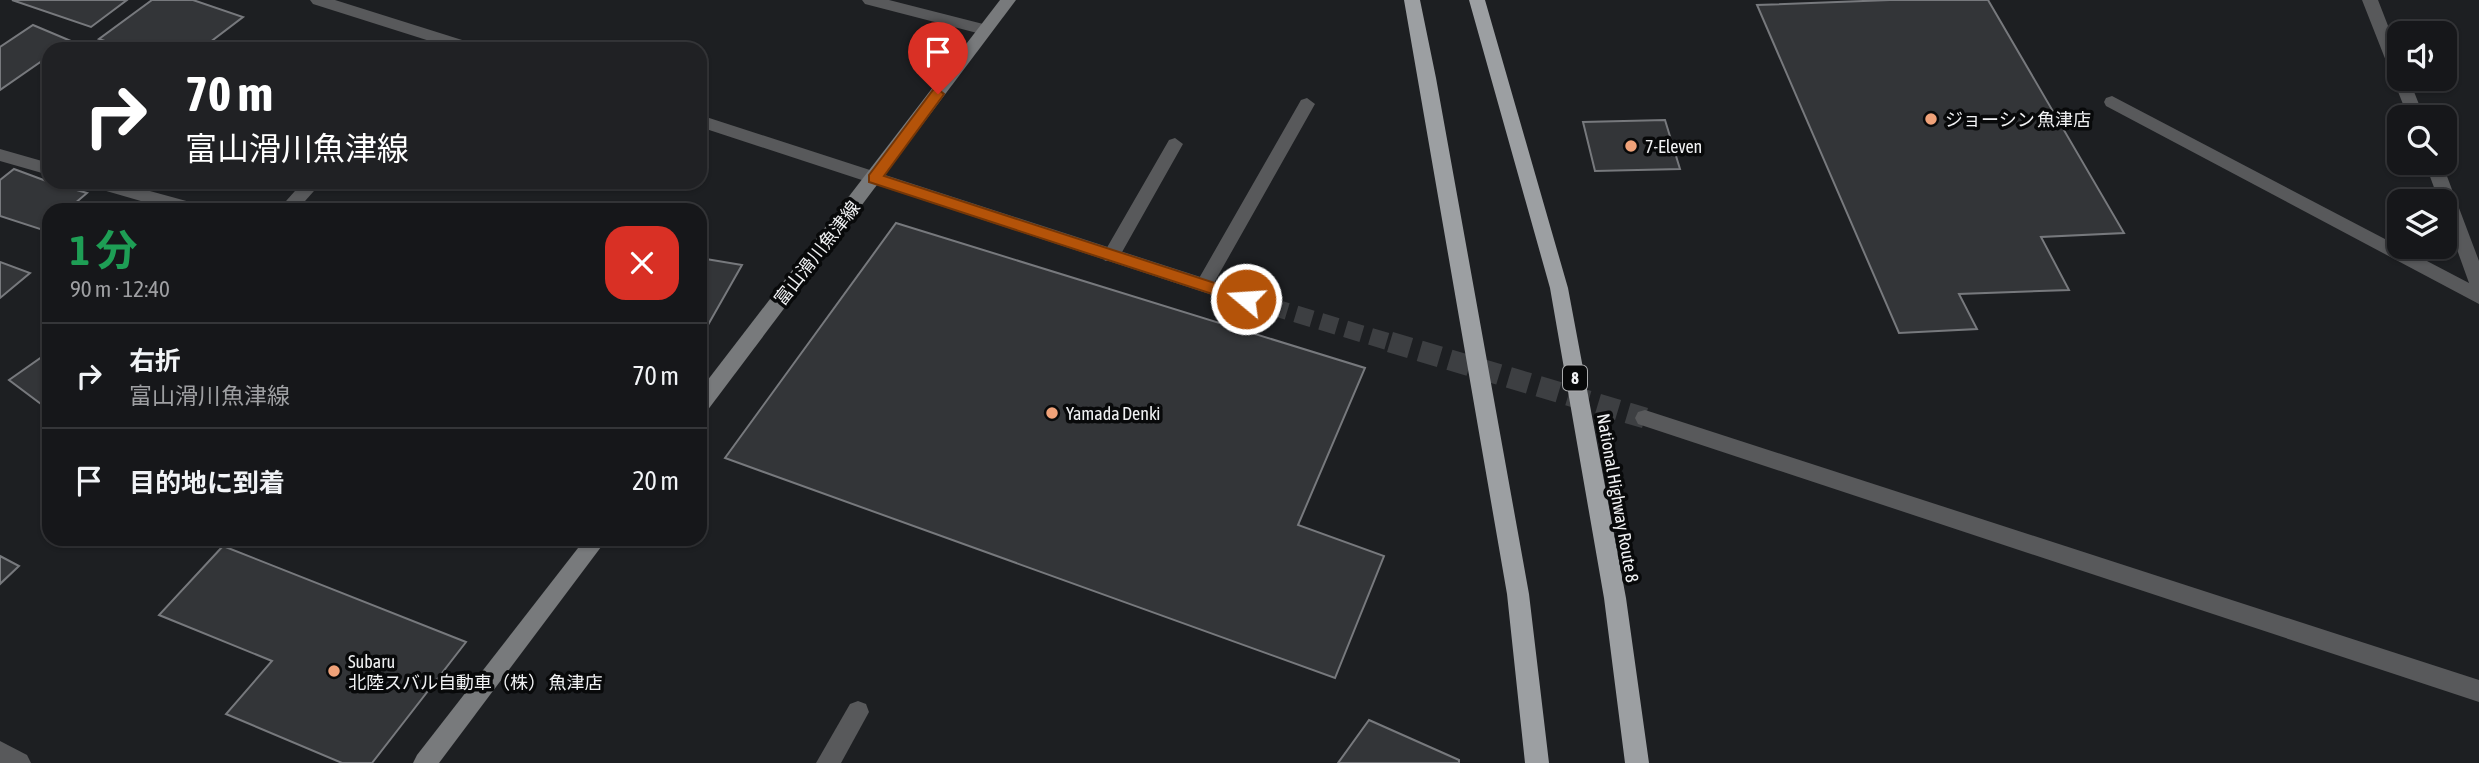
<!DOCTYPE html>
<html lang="ja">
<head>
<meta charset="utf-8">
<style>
	:root { --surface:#16171a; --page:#1f2023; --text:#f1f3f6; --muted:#9e9fa2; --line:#353639 }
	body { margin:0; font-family:"Asap Condensed","Noto Sans JP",sans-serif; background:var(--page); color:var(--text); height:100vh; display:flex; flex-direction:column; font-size:26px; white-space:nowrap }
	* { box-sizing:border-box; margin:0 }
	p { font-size:23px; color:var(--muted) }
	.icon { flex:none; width:38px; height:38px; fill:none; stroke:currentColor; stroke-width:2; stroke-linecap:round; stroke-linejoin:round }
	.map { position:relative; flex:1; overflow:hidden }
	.drawer { position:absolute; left:42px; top:203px; width:665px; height:343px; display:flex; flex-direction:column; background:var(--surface); border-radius:21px; box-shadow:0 2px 5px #0004,0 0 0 2px var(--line) }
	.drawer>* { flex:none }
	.top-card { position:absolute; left:42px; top:42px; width:665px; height:147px; border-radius:21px; box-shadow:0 2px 5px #0004,0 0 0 2px var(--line); background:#202124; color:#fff; overflow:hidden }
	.controls { position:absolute; left:2387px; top:21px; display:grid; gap:14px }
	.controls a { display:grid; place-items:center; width:70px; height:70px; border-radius:14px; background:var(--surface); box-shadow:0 2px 5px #0004,0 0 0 2px var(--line); font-size:35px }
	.pin { position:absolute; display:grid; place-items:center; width:60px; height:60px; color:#fff; margin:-72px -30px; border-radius:50% 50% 50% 0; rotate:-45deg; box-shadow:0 0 7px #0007 }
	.pin .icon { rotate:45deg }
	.me { position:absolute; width:77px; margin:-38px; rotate:288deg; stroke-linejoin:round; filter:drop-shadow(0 0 5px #0008) }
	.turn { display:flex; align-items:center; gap:24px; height:147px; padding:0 28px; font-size:32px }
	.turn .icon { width:91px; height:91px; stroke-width:2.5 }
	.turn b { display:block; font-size:49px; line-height:60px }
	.round { display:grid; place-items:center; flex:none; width:74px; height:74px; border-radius:21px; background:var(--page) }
	.headline { display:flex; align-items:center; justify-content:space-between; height:119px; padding:0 28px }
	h1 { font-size:42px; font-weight:700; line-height:52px; color:#1e9e55 }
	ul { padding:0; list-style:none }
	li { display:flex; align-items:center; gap:21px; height:105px; padding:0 28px; border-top:2px solid var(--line) }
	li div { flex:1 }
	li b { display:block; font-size:26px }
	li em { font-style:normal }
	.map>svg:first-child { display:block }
	.building { fill:#333538; stroke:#77797d; stroke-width:2 }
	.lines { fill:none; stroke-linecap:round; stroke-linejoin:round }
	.minor-tunnel-far1 { stroke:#3d3f42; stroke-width:17; stroke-dasharray:17 9; stroke-linecap:butt }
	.minor-tunnel { stroke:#3d3f42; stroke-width:21; stroke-dasharray:21 10; stroke-linecap:butt }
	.service { fill:#58595b; fill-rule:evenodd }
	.minor { fill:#58595b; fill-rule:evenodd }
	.secondary { fill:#787a7c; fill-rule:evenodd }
	.trunk { fill:#9c9fa2; fill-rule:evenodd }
	.route { fill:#b45309; stroke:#753606; stroke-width:2 }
	.poi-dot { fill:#f0a279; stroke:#08090a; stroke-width:2.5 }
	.labels { text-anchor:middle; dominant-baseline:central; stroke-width:7; stroke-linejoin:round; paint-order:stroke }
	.shield { fill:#08090a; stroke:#abacae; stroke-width:2 }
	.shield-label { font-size:16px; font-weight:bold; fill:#f1f2f4 }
	.poi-label { font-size:18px; fill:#f1f2f4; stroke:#08090a; text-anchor:start }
	.street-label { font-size:18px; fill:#f1f2f4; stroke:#08090a }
</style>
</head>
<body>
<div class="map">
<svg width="2479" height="763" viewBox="0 0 2479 763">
	<rect width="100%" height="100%" fill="#1d1f22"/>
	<g class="building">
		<polygon points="12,0 127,0 91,27"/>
		<polygon points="152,0 193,0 243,17 201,49 128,49 99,39"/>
		<polygon points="1890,0 1988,0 2124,233 2041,237 2069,290 1959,294 1977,329 1899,333 1757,5"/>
		<polygon points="33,25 71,41 60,49 49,49 49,56 0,90 0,47"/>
		<polygon points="1665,120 1680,169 1595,171 1583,122"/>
		<polygon points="14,169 49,182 87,193 67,210 49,210 49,225 43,230 0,216 0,180"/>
		<polygon points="896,223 1365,368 1298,525 1384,556 1335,678 725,458"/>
		<polygon points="700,258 742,265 700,339"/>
		<polygon points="0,262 30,273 0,298"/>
		<polygon points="49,352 49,410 9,380"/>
		<polygon points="223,546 466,642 372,763 342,763 226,714 272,661 159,615"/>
		<polygon points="0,556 19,566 0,584"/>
		<polygon points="1369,720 1459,760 1459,763 1338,763"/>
	</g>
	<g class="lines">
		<polyline class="minor-tunnel-far1" points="1246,299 1396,344"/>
		<polyline class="minor-tunnel" points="1390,342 1645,418"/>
		<g class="service">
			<polygon points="862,0 889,0 991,26 993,30 985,35 865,4"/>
			<polygon points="1307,98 1315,104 1210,290 1198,290 1195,285 1198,280 1301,100"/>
			<polygon points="1175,138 1183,144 1117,261 1105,261 1102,256 1105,251 1169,140"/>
		</g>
		<g class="minor">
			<polygon points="310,0 335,0 478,45 480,49 455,49 313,4"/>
			<polygon points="2362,0 2378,0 2399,54 2399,79 2409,79 2424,117 2408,117"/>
			<polygon points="2112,96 2469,283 2445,216 2445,201 2439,201 2425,163 2442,163 2479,261 2479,304 2106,106 2104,102 2106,98"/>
			<polygon points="700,115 1253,294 1255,299 1253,304 1246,306 700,127"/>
			<polygon points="0,149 49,163 49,175 0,161"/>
			<polygon points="86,182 117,182 201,205 204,210 172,210 89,186"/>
			<polygon points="303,182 322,182 297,210 278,210"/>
			<polygon points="1645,410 2479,680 2479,702 1638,424 1635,418 1638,412"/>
			<polygon points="858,701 866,704 869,712 841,763 816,763 850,704"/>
			<polygon points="0,741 27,755 31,763 0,763"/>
		</g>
		<g class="secondary">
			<polygon points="1000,0 1016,0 707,411 700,413 700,390"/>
			<polygon points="585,539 607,539 439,763 413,763 417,755"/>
		</g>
		<g class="trunk">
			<polygon points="1404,0 1420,0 1436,78 1529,594 1549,763 1525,763 1507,594"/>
			<polygon points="1469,0 1485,0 1568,288 1626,598 1649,763 1625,763 1604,598 1550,288"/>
		</g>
	</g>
	<polygon class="route" points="938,89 944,94 942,97 884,176 1252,295 1254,299 1252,303 1246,305 869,182 869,175 933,90"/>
	<g class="poi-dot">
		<circle cx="1931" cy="119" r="7"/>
		<circle cx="1631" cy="146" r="7"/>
		<circle cx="1052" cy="413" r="7"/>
		<circle cx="334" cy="671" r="7"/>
	</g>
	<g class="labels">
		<rect class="shield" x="1563" y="365.5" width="24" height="25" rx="5"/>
		<g class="shield-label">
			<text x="1575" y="378">8</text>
		</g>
		<g class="poi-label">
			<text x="1945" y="119">ジョーシン 魚津店</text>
			<text x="1645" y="146">7-Eleven</text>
			<text x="1066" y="413">Yamada Denki</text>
			<text x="348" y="661">Subaru<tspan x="348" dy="21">北陸スバル自動車（株） 魚津店</tspan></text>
		</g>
		<g class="street-label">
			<text transform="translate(817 253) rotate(-52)">富山滑川魚津線</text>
			<text transform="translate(1618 498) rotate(80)">National Highway Route 8</text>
		</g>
	</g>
</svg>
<div class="controls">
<a><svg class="icon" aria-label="sound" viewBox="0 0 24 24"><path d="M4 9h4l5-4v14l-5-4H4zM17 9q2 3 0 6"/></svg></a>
<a><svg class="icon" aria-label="search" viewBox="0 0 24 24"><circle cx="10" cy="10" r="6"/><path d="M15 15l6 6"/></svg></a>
<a><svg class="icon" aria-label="layers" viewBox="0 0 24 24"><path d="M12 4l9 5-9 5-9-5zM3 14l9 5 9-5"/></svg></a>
</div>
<div class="pin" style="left:938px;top:94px;background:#d93025"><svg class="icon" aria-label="arrive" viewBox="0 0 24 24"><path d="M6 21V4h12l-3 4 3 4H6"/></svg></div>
<svg class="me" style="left:1246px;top:299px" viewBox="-20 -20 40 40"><circle r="17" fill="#b45309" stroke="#fff" stroke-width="3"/><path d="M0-11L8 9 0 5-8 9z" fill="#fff"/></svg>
<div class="top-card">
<div class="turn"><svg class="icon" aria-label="right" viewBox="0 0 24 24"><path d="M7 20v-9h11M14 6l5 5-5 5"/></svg><div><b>70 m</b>富山滑川魚津線</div></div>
</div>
<section class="drawer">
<div class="headline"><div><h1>1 分</h1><p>90 m · 12:40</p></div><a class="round" style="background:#d93025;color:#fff"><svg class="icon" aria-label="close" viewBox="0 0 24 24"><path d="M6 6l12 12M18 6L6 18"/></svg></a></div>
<ul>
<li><svg class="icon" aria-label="right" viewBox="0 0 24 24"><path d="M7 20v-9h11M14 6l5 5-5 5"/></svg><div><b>右折</b><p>富山滑川魚津線</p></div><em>70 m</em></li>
<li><svg class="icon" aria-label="arrive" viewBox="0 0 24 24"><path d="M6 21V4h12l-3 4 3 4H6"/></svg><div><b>目的地に到着</b></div><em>20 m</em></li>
</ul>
</section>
</div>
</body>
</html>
